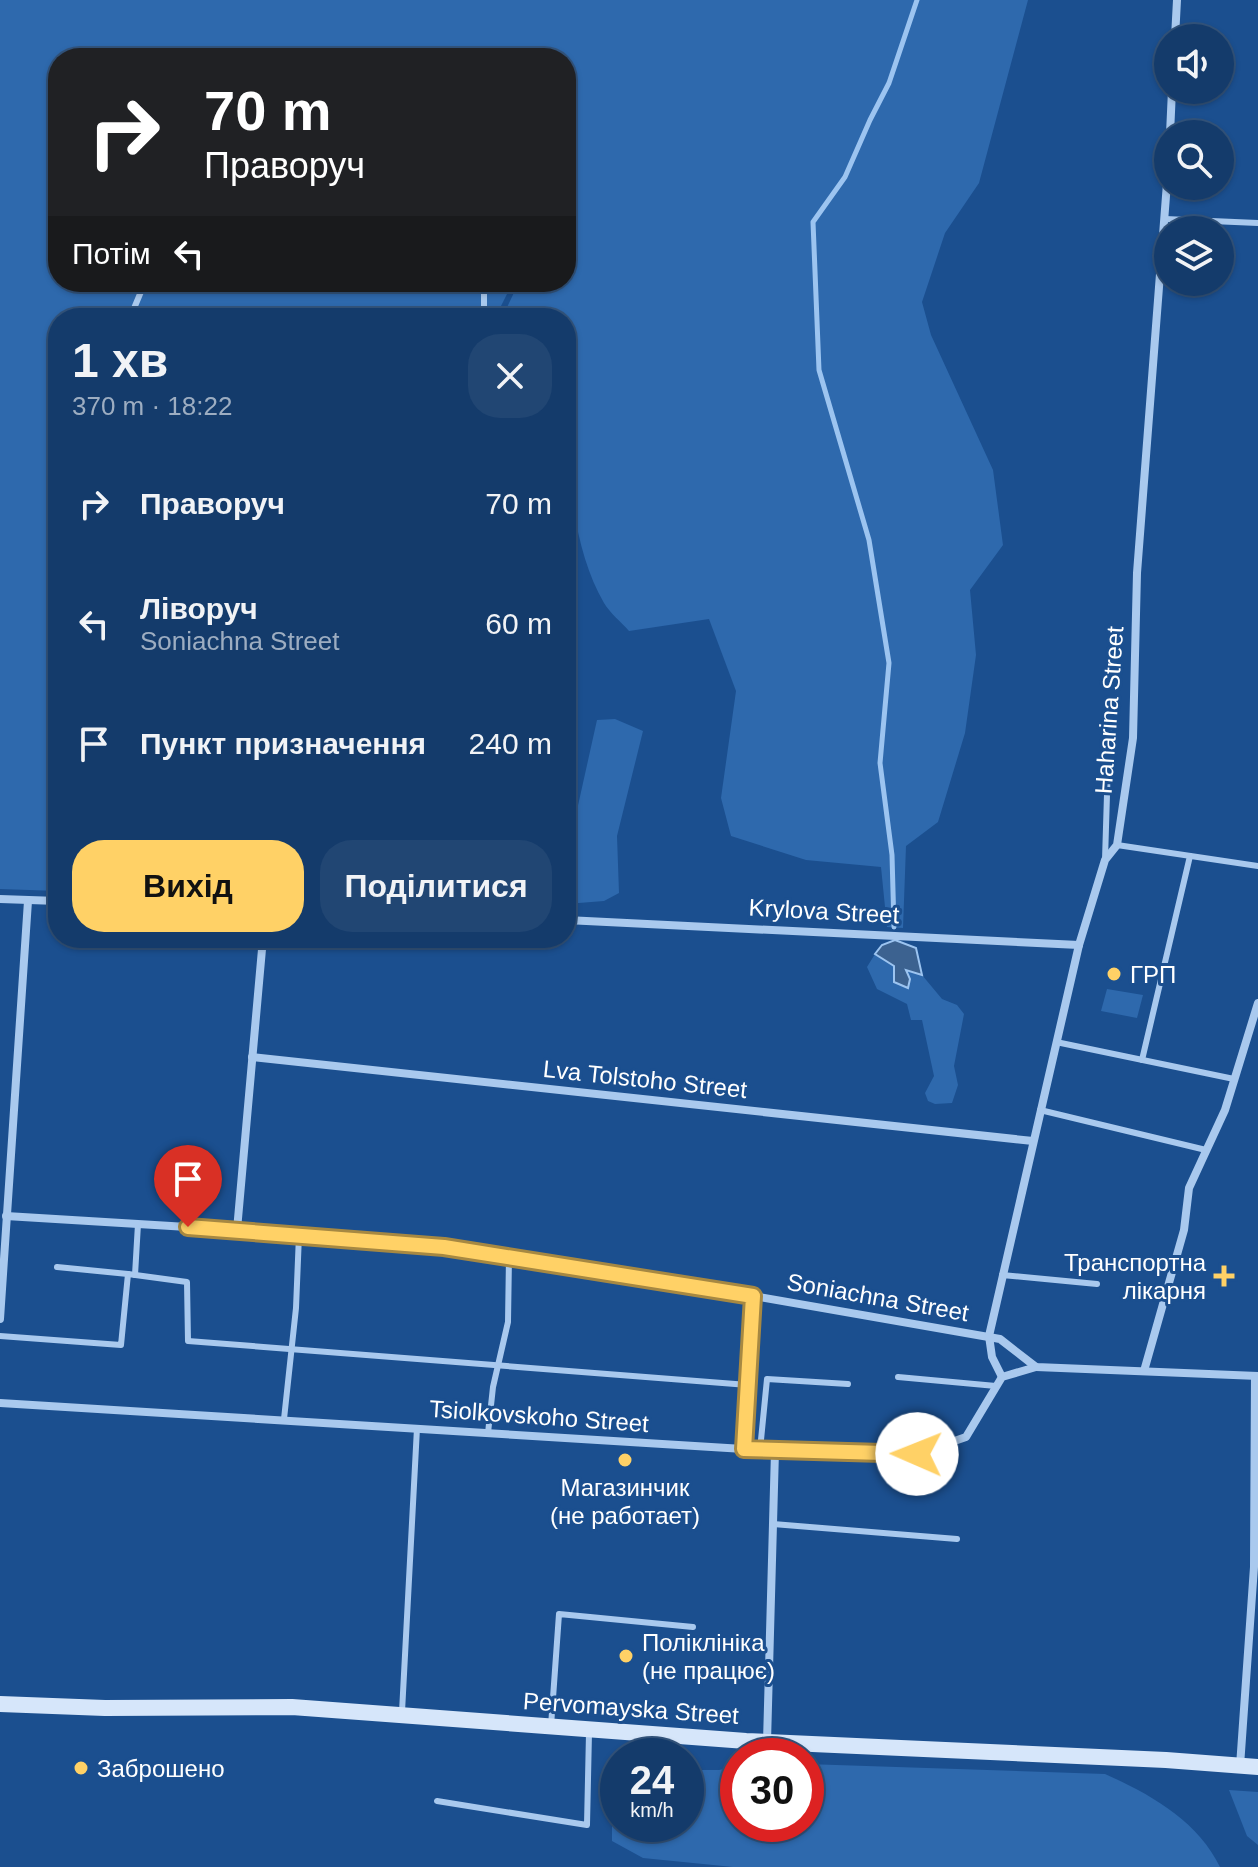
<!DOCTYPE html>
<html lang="uk">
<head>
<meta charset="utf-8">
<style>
	:root { --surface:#143b6b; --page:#214673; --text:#f1f3f6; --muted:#9dadc1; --line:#33557e; --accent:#ffd166 }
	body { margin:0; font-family:Arial,sans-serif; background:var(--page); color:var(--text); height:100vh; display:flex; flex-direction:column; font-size:30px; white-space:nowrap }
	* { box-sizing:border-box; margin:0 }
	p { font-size:26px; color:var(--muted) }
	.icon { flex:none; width:44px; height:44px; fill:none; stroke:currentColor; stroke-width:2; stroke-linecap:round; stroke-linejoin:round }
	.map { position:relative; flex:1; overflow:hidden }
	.side { position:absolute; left:48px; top:308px; width:528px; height:640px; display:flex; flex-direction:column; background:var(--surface); border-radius:32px; box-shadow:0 2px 6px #0004,0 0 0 2px var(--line) }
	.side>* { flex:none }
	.top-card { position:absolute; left:48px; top:48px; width:528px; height:244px; border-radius:32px; box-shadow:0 2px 6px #0004,0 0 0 2px var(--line); background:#202124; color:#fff; overflow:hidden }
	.controls { position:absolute; left:1154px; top:24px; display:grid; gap:16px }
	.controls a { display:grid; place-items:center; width:80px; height:80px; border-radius:50%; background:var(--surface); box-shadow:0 2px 6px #0004,0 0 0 2px var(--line); font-size:40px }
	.speed { position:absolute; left:600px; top:1738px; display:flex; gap:16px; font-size:40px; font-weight:700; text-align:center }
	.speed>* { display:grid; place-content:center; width:104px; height:104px; border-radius:50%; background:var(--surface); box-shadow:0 2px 6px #0004,0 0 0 2px var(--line); line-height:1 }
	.speed small { font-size:20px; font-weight:400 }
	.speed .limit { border:12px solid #d22; background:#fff; color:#111 }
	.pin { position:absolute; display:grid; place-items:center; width:68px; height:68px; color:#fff; margin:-82px -34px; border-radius:50% 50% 50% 0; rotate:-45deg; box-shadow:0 0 8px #0007 }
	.pin .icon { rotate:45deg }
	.me { position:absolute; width:88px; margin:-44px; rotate:271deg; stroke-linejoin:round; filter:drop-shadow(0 0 6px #0008) }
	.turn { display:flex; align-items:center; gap:28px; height:168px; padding:0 24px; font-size:36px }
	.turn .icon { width:104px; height:104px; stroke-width:2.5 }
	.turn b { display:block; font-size:56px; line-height:68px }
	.then { display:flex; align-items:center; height:76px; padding:0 24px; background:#0003; gap:16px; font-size:30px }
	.round { display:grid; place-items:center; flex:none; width:84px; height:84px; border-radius:32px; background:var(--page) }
	.overview { display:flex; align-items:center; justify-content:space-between; height:136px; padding:0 24px }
	h1 { font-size:48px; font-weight:800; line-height:60px }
	.cta { display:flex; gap:16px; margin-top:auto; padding:16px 24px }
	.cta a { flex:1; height:92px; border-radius:32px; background:var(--accent); color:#111; font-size:32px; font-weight:800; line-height:92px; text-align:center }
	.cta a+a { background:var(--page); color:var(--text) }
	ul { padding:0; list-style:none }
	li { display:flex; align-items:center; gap:24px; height:120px; padding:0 24px }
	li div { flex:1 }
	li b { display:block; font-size:30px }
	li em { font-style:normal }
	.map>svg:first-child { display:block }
	.green { fill:#2e69ad }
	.water { fill:#3c6290; stroke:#9cc4f0; stroke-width:2 }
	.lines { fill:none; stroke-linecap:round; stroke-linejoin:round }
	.stream { stroke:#9cc4f0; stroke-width:5 }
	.lane { stroke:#a9c9ee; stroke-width:6 }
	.street { stroke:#a9c9ee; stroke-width:8 }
	.secondary { stroke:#d6e6fa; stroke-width:16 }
	.route-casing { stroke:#a68842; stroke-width:20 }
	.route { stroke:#ffd166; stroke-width:14 }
	.poi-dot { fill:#ffd166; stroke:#1b4f8f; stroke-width:3 }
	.labels { text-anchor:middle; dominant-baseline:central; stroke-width:6; stroke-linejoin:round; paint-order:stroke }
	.street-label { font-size:24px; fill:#fff; stroke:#1b4f8f }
	.poi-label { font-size:24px; fill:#fff; stroke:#1b4f8f; text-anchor:start }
</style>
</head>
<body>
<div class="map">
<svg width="1258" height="1867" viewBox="0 0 1258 1867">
	<rect width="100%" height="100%" fill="#1b4f8f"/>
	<g class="green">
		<path d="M0 0H1028L979 183 945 233 922 302 931 335 993 470 1003 545 970 590 976 655 965 733 938 822 906 846 903 928 887 927 881 867 806 860 731 836 721 798 736 691 709 619 629 631C621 622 610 613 604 603 560 527 566 404 566 318H502L519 282H566V181L569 175 566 178V58H58V282H513L495 318H58V891L0 889Z"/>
		<polygon points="615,719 643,731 617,836 619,893 604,901 566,904 567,855 597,720"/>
		<polygon points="875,954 894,966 922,975 942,999 957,1005 964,1014 954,1066 958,1085 952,1103 935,1104 928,1101 925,1093 934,1076 922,1020 911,1020 907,1004 877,989 867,967"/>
		<polygon points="1107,989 1143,995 1137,1018 1101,1011"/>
		<path d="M806 1764 1105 1774C1150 1794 1198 1821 1220 1867H733L643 1858 612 1841V1772H618V1824H686V1770H719L738 1766V1824H806Z"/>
		<polygon points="1229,1790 1258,1792 1258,1845 1247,1836"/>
	</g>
	<polygon class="water" points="895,940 916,948 922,975 906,970 910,979 908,988 894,982 894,966 875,954 882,945"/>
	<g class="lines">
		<polyline class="stream" points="894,927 892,855 880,763 889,663 869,540 819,370 813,222 845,177 870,120 889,83 917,0"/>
		<g class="lane">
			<polyline points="1165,219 1258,223"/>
			<polyline points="130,318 145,282"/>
			<polyline points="484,318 484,282"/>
			<path d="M566 666C581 692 571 747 566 777"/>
			<polyline points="1117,845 1258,866"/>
			<polyline points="1105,860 1109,729"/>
			<polyline points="1056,1042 1234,1079"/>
			<polyline points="1142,1060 1190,856"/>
			<polyline points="1040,1110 1206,1150"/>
			<polyline points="128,1274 187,1282 188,1341 748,1385"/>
			<polyline points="135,1275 138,1224"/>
			<polyline points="1002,1275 1097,1284"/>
			<polyline points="0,1336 121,1345 128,1274 57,1267"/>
			<polyline points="898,1377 996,1386"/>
			<polyline points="284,1419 296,1308 299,1235"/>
			<polyline points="488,1433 493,1387 508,1322 509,1257"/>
			<polyline points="744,1449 753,1296"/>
			<polyline points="760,1450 767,1379 848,1384"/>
			<polyline points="773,1524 957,1539"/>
			<polyline points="402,1712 417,1428"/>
			<polyline points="551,1726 559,1614 693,1627"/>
			<polyline points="437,1801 587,1825 589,1733"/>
		</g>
		<g class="street">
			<polyline points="1175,38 1177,0"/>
			<polyline points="1170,134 1172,90"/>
			<polyline points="0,899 58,901"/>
			<polyline points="566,920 1079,945"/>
			<polyline points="252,1057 1033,1141"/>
			<polyline points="6,1216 237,1230 444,1247 748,1295 1000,1339 1036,1367 1258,1376"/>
			<polyline points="237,1230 263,938"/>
			<polyline points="0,1319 28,901"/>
			<polyline points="1144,1371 1184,1230 1189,1188 1225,1110 1258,1003"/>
			<polyline points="1002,1377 992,1357 989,1336 1079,945 1105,860 1117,845 1133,738 1137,573 1168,170"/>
			<polyline points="0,1403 775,1451 917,1454 966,1437 1002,1377 1036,1367"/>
			<polyline points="767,1742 775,1451"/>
			<polyline points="1240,1766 1254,1567 1255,1376"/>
		</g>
		<polyline class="secondary" points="0,1704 105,1708 292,1707 746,1741 1166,1760 1258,1767"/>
	</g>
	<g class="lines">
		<g class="route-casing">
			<polyline id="route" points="188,1227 444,1247 753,1296 744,1449 917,1454"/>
		</g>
		<use href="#route" class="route"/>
	</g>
	<g class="poi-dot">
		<circle cx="1114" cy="974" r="8"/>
		<path d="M1220 1264h8v8h8v8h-8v8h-8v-8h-8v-8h8z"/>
		<circle cx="625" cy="1460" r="8"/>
		<circle cx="626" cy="1656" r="8"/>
		<circle cx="81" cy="1768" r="8"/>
	</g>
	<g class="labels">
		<g class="street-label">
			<text transform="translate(1109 710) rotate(-86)">Haharina Street</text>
			<text transform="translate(824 911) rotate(3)">Krylova Street</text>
			<text transform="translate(645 1079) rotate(6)">Lva Tolstoho Street</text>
			<text transform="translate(878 1297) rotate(10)">Soniachna Street</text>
			<text transform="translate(539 1416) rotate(4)">Tsiolkovskoho Street</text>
			<text transform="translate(631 1708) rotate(4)">Pervomayska Street</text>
		</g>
		<g class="poi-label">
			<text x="1130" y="974">ГРП</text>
			<text x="1206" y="1262" text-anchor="end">Транспортна<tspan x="1206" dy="28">лікарня</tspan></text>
			<text x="625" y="1487" text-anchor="middle">Магазинчик<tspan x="625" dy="28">(не работает)</tspan></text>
			<text x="642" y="1642">Поліклініка<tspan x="642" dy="28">(не працює)</tspan></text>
			<text x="97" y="1768">Заброшено</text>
		</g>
	</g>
</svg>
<div class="controls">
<a><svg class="icon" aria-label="sound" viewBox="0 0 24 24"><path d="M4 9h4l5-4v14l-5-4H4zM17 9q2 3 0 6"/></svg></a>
<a><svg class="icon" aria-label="search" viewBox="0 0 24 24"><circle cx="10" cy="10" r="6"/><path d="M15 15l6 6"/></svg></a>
<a><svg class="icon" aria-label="layers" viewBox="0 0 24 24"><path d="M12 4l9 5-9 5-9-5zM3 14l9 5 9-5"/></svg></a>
</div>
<div class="speed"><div>24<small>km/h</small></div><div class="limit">30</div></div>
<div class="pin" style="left:188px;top:1227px;background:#d93025"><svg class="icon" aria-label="arrive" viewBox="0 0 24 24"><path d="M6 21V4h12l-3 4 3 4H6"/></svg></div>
<svg class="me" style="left:917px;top:1454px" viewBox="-20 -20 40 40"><circle r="19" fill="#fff"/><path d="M0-13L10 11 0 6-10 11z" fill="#ffd166"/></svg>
<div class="top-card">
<div class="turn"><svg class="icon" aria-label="right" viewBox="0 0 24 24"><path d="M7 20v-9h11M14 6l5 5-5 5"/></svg><div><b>70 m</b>Праворуч</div></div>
<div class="then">Потім<svg class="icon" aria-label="left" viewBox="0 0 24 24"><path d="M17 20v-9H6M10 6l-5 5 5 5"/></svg></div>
</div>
<section class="side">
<div class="overview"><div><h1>1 хв</h1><p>370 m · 18:22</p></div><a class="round"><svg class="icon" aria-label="close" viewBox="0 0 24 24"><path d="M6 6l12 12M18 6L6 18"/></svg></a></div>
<ul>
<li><svg class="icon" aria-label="right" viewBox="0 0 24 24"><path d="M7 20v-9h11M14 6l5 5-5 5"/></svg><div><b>Праворуч</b></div><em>70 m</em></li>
<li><svg class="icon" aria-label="left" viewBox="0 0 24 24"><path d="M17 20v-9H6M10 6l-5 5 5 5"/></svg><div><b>Ліворуч</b><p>Soniachna Street</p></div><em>60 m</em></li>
<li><svg class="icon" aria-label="arrive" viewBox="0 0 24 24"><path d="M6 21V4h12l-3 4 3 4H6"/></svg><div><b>Пункт призначення</b></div><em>240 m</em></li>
</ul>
<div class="cta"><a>Вихід</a><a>Поділитися</a></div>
</section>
</div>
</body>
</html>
